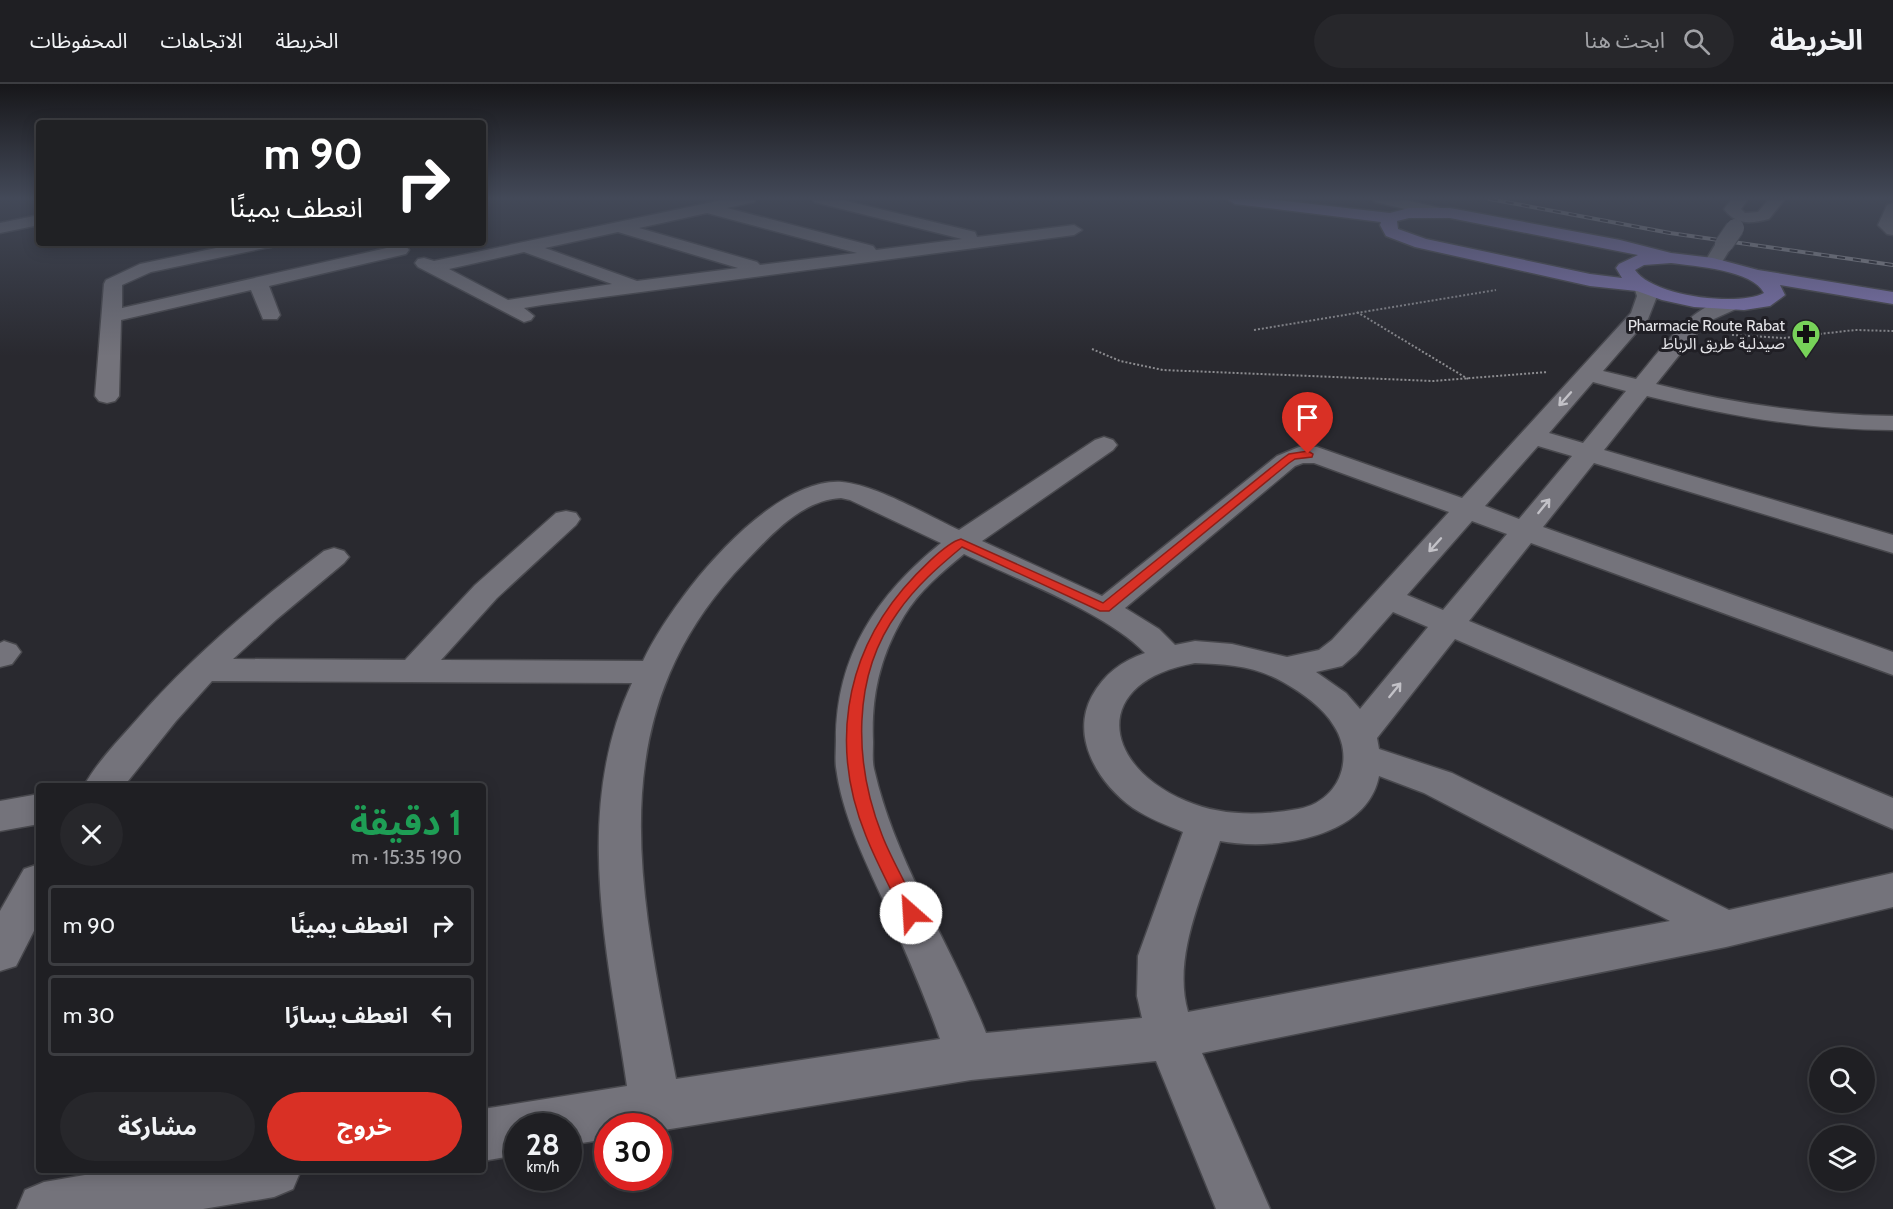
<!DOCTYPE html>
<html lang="ar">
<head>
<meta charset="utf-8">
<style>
	:root { --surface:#1f1f23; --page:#27272b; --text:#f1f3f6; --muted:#a1a2a6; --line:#3c3d41; --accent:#d93025 }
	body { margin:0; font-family:Cabin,"Noto Sans Arabic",sans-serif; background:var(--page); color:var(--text); direction:rtl; height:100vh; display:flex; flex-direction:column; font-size:22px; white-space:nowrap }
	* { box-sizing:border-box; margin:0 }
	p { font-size:20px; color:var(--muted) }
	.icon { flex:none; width:33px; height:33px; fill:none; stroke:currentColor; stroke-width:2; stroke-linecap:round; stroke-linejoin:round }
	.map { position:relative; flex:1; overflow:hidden; direction:ltr }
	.details { position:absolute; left:36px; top:699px; width:450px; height:390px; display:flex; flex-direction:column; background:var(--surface); border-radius:6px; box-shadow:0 3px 15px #0003,0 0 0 2px var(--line); direction:rtl }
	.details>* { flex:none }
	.hud { position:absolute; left:36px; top:36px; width:450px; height:126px; border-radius:6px; box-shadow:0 3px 15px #0003,0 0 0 2px var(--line); direction:rtl; background:#202124; color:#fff; overflow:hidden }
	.fabs { position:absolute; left:1809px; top:963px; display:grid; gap:12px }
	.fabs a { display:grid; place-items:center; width:66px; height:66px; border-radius:50%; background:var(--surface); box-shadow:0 3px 15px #0003,0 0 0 2px var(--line); font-size:30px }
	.speed { position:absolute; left:504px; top:1029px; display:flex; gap:12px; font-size:30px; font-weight:700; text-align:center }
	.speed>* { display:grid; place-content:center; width:78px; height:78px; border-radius:50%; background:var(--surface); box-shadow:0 3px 15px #0003,0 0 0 2px var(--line); line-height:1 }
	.speed small { font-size:15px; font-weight:400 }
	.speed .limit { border:9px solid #d22; background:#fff; color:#111 }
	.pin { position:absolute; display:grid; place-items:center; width:51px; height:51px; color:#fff; margin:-62px -26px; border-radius:50% 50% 50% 0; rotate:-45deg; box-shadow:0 0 6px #0007 }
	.pin .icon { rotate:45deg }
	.me { position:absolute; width:66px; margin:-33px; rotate:334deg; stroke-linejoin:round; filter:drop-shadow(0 0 4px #0008) }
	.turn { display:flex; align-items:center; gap:21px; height:126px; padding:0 24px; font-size:27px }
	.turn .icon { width:78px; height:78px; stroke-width:2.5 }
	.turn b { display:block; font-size:42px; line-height:51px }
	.round { display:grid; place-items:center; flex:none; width:63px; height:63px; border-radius:32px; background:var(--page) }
	.summary { display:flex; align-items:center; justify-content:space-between; height:102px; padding:0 24px }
	h1 { font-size:36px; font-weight:700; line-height:45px; color:#1e9e55 }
	.cta { display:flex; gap:12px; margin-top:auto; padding:12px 24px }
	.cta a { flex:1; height:69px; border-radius:36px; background:var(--accent); color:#fff; font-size:24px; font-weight:700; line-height:69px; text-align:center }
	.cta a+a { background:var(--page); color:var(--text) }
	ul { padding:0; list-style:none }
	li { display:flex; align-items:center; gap:18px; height:81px; margin:0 12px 9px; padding:0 12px; border:3px solid var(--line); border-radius:6px }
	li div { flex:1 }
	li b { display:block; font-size:22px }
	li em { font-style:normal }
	header { display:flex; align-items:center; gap:36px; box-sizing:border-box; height:84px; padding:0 30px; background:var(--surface); border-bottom:2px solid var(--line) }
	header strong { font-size:28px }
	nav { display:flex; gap:33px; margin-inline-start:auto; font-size:21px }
	.search { width:420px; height:54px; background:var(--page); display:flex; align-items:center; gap:15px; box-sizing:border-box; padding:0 21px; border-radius:33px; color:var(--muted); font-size:22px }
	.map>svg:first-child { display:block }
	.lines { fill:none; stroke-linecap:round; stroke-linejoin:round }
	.street-casing { stroke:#48484d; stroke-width:3 }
	.secondary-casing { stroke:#48484d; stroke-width:3 }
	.primary-casing { stroke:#48484d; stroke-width:3 }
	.path { stroke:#8d8d91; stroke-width:2; stroke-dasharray:2 2; stroke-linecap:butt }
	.street { fill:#74737b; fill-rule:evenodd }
	.secondary { fill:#74737b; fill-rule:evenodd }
	.primary { fill:#8277b5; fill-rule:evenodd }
	.rail-casing { stroke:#97979c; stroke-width:4 }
	.rail { stroke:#201f25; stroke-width:2; stroke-dasharray:8; stroke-linecap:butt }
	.street-bridge-casing { stroke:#48484d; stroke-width:20; stroke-linecap:butt }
	.street-bridge { stroke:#74737b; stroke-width:18 }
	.oneway { stroke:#c2c1c7 }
	.route { fill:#d93025; stroke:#8d1f18; stroke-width:1.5 }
	.labels { text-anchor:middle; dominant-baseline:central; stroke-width:6; stroke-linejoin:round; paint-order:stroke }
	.far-poi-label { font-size:16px; fill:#e3e3e7; stroke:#201f25; text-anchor:end }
</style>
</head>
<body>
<header>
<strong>الخريطة</strong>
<div class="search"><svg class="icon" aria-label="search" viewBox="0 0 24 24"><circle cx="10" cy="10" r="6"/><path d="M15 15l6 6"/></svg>ابحث هنا</div>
<nav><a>الخريطة</a><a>الاتجاهات</a><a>المحفوظات</a></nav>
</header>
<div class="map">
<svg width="1893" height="1125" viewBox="0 0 1893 1125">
	<rect width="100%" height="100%" fill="#29292f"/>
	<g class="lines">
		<g class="street-casing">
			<g id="street">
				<path d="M727 115H756L754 118 727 124 873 162 876 166 962 155 814 118 812 115H838L975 148 977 153 1074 141 1082 146 1074 151 542 221 524 224 534 232 531 236 524 238 418 183 415 179 418 175 424 174 434 177ZM707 129 857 169 760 181 757 178 639 144ZM618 148 738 184 637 197 545 164ZM524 168 612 200 508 216 449 185Z"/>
				<path d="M1732 115H1748L1741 125 1745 129 1758 128 1769 115H1785L1769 135C1750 140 1736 141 1724 125Z"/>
				<polygon points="1893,119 1893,151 1887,150 1878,141 1887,121"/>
				<polygon points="39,131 39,141 0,149 0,139"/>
				<polygon points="1724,155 1730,156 1733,160 1719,183 1707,183 1704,179 1718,156"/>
				<polygon points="240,159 274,159 271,163 265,164 151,188 122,201 122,224 400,161 406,162 409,166 406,170 269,202 280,231 277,235 263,235 251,206 121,236 119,312 115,317 107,319 99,317 95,312 104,200 106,196 140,180"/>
				<path d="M1644 197 1651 199 1657 212 1648 235 1603 287 1636 295C1657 271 1699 208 1736 217L1739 221 1736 225 1705 239 1656 300C1734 320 1812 331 1893 332V346C1809 346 1728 332 1647 312L1604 366 1893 451V469L1594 379 1543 443 1893 568V591L1531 459 1469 537 1893 714V745L1455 555 1377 654 1379 665 1452 689 1729 826 1893 789V823L1726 863 1202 969 1270 1125H1216L1156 977 971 996 658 1047V1042H608V1055L568 1061V1042H518V1071L483 1077V1025L627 1002C608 871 572 726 632 599L212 597 176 637 124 702H84C96 680 115 660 132 641 189 575 254 520 324 467L334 464 344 467 349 473 344 479 277 535 233 575 405 576 475 501 556 429 566 427 576 429 580 435 576 441 497 514 441 576 643 577C671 517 768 393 842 398 876 401 927 431 959 446L1095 356 1104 353 1113 356 1117 361 1113 366 982 457 1102 512 1277 372 1299 363H1317L1462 414 1631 229 1637 212 1634 203 1637 199ZM1593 298 1626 307 1583 359 1549 349ZM1538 362 1572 372 1519 435 1485 422ZM1303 379H1314L1449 428 1332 556 1319 566 1287 573 1232 560 1195 557 1175 561 1159 545 1125 524 1295 382ZM841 414 850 416 941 459C877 511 836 571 836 656 836 665 835 674 836 683 842 730 864 774 883 816 903 862 923 907 940 955L676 995C640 807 596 631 746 477 772 450 802 416 841 414ZM1472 437 1507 450 1443 526 1407 511ZM964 470C1018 496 1105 528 1145 569 1122 577 1104 590 1092 612 1070 653 1098 699 1133 724 1148 734 1166 741 1183 748L1138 872 1137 912 1142 934 986 949C951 860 895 778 874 685 872 676 873 667 873 658 871 612 880 572 904 532 919 507 942 488 964 470ZM1393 528 1428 543 1360 625 1346 609 1316 588 1342 582 1356 570ZM1195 579C1227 580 1255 582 1283 598 1302 609 1323 623 1334 642 1356 676 1338 718 1298 725 1260 732 1221 732 1186 717 1099 680 1092 597 1195 579ZM1379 692 1424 709 1670 837 1188 928C1172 873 1203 810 1220 757 1272 767 1367 755 1379 692Z"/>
				<polygon points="4,557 16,561 21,568 12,580 0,583 0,559"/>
				<polygon points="39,710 39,740 0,747 0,717"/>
				<polygon points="39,780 39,837 16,882 0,887 0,827 24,785"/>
				<polygon points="114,1086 301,1086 293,1105 274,1113 203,1125 17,1125 25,1106 44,1098"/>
			</g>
		</g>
		<g class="secondary-casing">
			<polygon id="secondary" points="1373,115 1401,115 1445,125 1447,128 1439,133 1375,118"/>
		</g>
		<g class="primary-casing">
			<path id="primary" d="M1227 115H1267L1390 129 1409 124H1450L1620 156 1671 169 1713 174 1758 186 1893 208V220L1780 201 1785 211 1770 222 1744 226 1694 223 1662 216 1637 207 1590 202 1415 163 1386 152 1380 141 1381 138 1235 120ZM1409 134H1450L1638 171 1619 180 1616 184 1622 194 1590 190 1426 155 1398 145 1397 137ZM1671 179C1694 182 1753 186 1764 209 1738 223 1652 212 1635 186L1644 181Z"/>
		</g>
		<g class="path">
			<polyline points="47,162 61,159"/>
			<polyline points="1357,228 1468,295"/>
			<polyline points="1254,246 1496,206"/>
			<polyline points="1732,251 1784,254 1855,246 1893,247"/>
			<polyline points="1092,265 1120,277 1163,286 1433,297 1548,288"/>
		</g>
		<use href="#street" class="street"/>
		<use href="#secondary" class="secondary"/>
		<use href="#primary" class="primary"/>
		<g class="rail-casing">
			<polyline id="rail" points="1490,115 1670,149 1893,181"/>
		</g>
		<use href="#rail" class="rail"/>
		<g class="street-bridge-casing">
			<polyline id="street-bridge" points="1724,160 1735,144"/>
		</g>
		<use href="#street-bridge" class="street-bridge"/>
	</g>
	<defs><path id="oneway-shaft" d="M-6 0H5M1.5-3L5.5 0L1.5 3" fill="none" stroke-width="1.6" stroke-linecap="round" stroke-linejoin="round" transform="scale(1.5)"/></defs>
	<g class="oneway">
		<use href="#oneway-shaft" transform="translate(1565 315) rotate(132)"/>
		<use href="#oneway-shaft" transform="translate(1544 422) rotate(-51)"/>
		<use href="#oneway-shaft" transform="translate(1435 461) rotate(132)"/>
		<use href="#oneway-shaft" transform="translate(1395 606) rotate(-51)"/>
	</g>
	<linearGradient id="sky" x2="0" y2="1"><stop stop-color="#17171a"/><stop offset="0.42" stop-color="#434958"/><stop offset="1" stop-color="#434958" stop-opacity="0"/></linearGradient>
	<rect width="1893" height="272" fill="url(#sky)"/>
	<path class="route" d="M1308 367 1313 370 1312 373 1295 375 1289 379 1109 527H1100L962 463C938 483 916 502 898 528 851 592 854 680 882 751 892 777 908 803 920 829L918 834 911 836 905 834C892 807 877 780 866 752 831 666 843 576 903 505 914 492 945 459 961 455L1103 519 1282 375 1289 370Z"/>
	<defs>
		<g id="pharmacy-pin" transform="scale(1.5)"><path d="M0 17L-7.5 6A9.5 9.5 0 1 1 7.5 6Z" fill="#77d259" stroke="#201f25"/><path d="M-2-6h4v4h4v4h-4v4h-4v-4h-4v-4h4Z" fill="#111"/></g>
	</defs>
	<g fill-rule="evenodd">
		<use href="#pharmacy-pin" x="1806" y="250"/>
	</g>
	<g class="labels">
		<g class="far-poi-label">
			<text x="1785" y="241">Pharmacie Route Rabat<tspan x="1785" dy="18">صيدلية طريق الرباط</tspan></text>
		</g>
	</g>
</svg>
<div class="fabs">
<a><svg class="icon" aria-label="search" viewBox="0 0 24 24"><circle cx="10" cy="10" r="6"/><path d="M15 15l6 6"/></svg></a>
<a><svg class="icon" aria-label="layers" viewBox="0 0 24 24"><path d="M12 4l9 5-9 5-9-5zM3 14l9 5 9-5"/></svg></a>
</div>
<div class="speed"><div>28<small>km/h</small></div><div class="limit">30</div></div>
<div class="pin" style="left:1308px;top:370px;background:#d93025"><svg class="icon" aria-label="arrive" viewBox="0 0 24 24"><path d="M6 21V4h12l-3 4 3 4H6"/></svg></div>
<svg class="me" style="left:911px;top:829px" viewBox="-20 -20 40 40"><circle r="19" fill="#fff"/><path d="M0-13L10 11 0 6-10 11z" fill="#d93025"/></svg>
<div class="hud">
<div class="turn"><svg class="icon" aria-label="right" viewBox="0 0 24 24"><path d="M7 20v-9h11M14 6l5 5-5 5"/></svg><div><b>90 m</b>انعطف يمينًا</div></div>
</div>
<section class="details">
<div class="summary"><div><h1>1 دقيقة</h1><p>190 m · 15:35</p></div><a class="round"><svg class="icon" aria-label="close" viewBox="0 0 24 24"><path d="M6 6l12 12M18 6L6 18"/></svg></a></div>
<ul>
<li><svg class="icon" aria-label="right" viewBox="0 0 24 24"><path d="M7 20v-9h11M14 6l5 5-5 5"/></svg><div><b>انعطف يمينًا</b></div><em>90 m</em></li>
<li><svg class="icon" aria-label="left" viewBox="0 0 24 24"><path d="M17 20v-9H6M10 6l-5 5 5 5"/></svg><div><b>انعطف يسارًا</b></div><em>30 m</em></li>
</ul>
<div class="cta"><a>خروج</a><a>مشاركة</a></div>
</section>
</div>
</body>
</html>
